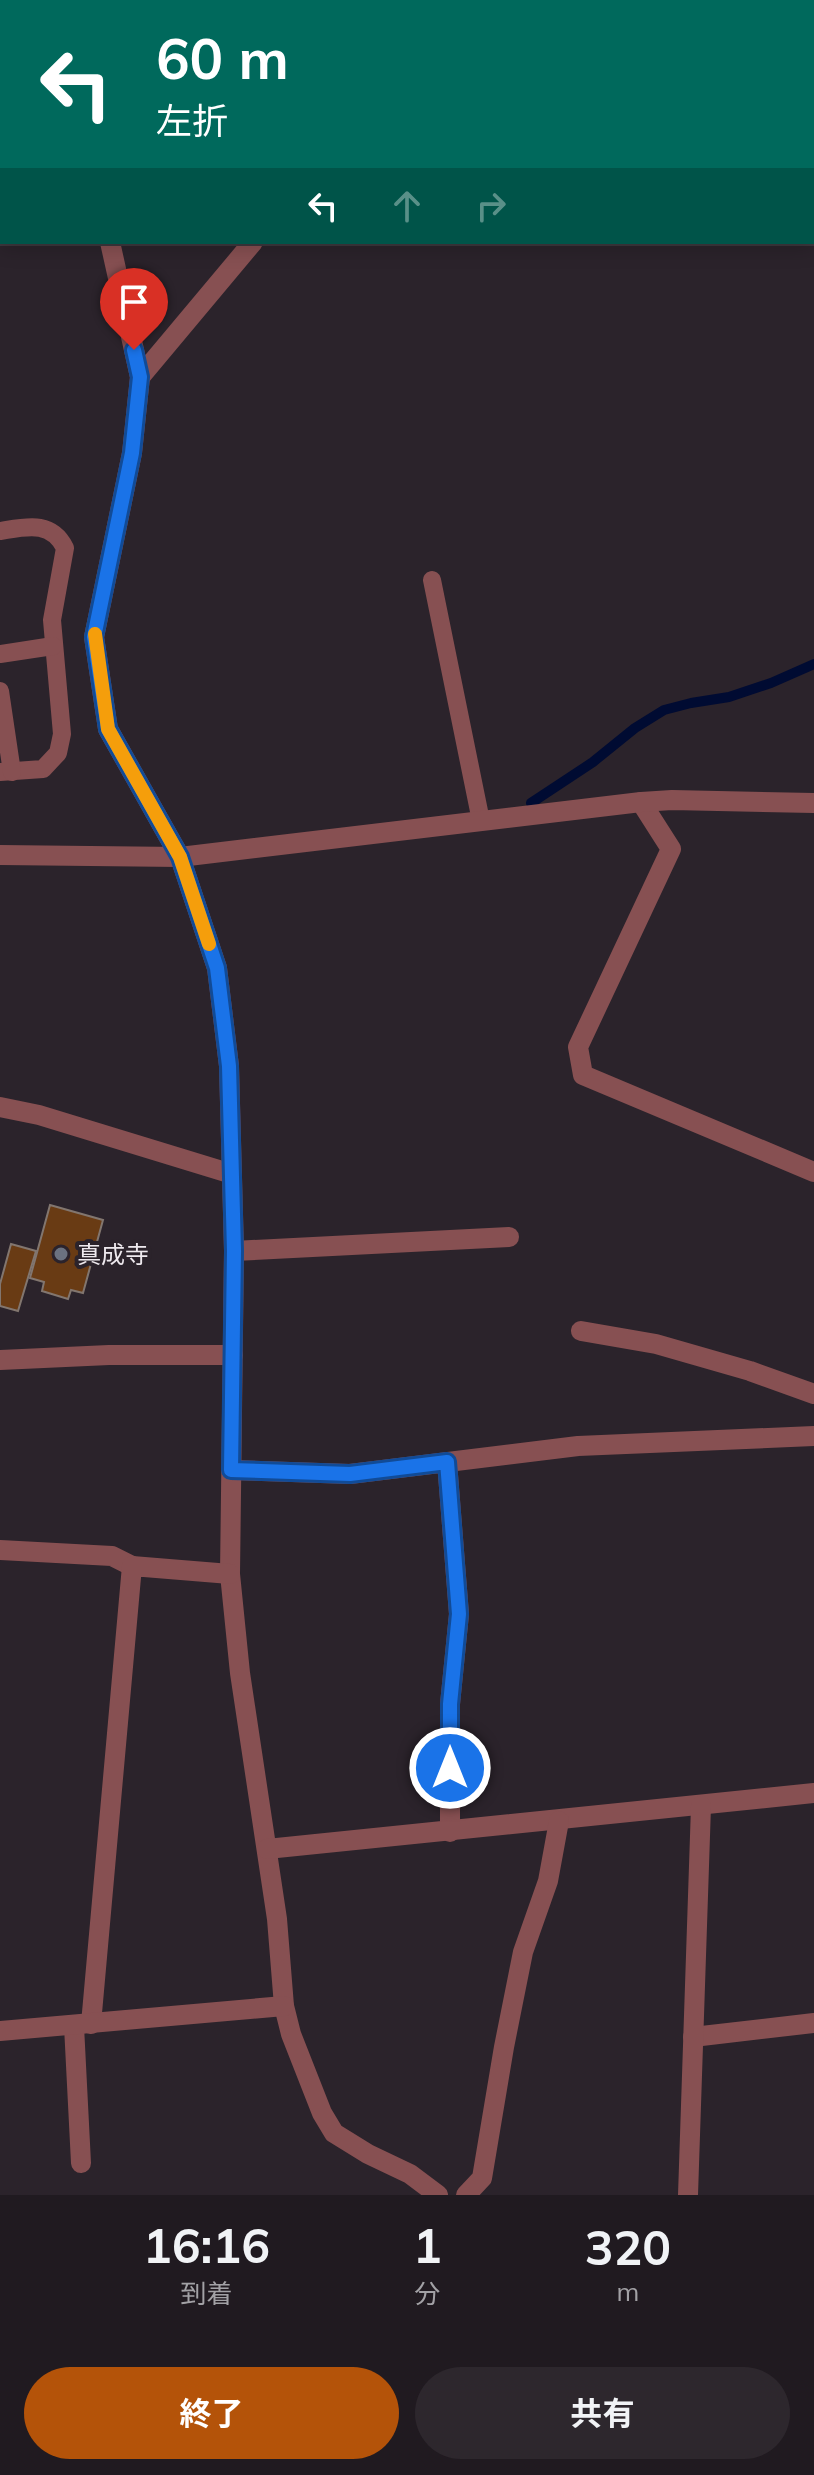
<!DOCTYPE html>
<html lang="ja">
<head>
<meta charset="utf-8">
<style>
	:root { --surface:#201a20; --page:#2d272d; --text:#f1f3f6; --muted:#a2a1a5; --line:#3d383e; --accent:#b45309 }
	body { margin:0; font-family:Mulish,"Noto Sans JP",sans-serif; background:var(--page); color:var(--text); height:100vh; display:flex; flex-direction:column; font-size:30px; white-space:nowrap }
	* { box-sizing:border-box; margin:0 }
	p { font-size:26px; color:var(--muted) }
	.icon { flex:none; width:44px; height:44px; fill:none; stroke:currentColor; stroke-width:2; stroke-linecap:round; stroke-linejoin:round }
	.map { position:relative; height:2195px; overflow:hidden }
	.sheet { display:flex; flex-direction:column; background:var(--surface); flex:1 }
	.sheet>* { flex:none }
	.guide { position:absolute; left:0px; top:0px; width:814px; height:244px; box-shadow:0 4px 20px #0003,0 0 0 2px var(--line); background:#00695c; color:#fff; overflow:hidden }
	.pin { position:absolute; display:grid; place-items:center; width:68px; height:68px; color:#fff; margin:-82px -34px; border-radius:50% 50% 50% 0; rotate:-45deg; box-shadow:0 0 8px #0007 }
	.pin .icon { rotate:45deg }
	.me { position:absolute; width:88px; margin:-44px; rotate:0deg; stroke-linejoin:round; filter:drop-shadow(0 0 6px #0008) }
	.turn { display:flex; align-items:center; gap:28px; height:168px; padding:0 24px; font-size:36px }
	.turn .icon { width:104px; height:104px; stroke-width:2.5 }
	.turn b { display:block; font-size:56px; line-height:68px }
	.lanes { display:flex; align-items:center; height:76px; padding:0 24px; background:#0003; justify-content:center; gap:40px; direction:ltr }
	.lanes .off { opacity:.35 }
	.eta { display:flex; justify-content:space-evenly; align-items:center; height:136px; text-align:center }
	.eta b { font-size:48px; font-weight:700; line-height:56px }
	.action { display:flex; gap:16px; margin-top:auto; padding:16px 24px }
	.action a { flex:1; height:92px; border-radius:48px; background:var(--accent); color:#fff; font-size:32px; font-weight:700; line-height:92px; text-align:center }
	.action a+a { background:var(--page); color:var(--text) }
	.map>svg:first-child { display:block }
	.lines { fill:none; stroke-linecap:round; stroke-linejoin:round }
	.stream { stroke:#000b32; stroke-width:10 }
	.building { fill:#693b14; stroke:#82766f; stroke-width:2 }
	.lane { stroke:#875052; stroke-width:18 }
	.street { stroke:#875052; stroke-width:20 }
	.secondary { stroke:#bd666b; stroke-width:20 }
	.route-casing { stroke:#114b97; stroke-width:20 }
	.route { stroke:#1a73e8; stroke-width:14 }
	.slow { stroke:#f59e0b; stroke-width:14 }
	.worship-dot { fill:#6b7280; stroke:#2b232b; stroke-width:3 }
	.labels { text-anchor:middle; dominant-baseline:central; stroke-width:8; stroke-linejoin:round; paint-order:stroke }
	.poi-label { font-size:24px; fill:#eee9ee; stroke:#2b232b; text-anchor:start }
</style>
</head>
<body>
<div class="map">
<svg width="814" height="2195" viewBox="0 0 814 2195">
	<rect width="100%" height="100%" fill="#2b232b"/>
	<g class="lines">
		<polyline class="stream" points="531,803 593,762 635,728 664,710 691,703 729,697 771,683 814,664"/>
	</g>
	<g class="building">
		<polygon points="587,0 697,0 692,2"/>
		<polygon points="50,1205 103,1220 83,1293 71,1290 68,1299 42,1291 44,1282 30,1278"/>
		<polygon points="11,1244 36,1251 18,1311 0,1306 0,1284"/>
	</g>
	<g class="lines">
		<g class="lane">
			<path d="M0 531C26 527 51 520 65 548L52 620 62 734 58 753 43 769 0 772"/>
			<polyline points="432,580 481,821"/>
			<polyline points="0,654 53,646"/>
			<polyline points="0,691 12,772"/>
		</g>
		<g class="street">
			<polyline points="66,0 66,2"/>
			<polyline points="744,2 746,0"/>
			<polyline points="110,242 140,377 132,453 94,637 108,729 180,857 217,968 229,1066 234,1251 230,1574 240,1673 277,1919 284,2006 291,2034 322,2113 334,2133 368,2154 410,2174 438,2195"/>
			<polyline points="140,377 253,242"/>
			<polyline points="641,802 671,849 578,1047 583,1075 814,1172"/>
			<polyline points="0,855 180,857 641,802 672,800 814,803"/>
			<polyline points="0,1107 39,1115 232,1174"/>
			<polyline points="234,1251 509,1237"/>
			<polyline points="581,1331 656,1344 750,1371 814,1394"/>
			<polyline points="0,1360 109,1355 233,1355"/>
			<polyline points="447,1462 459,1614 450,1704 450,1832"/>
			<polyline points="231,1470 350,1474 578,1446 814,1436"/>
			<polyline points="0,1550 112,1556 132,1566"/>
			<polyline points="267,1849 814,1793"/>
			<polyline points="91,2024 132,1566 230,1574"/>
			<polyline points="74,2026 81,2163"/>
			<polyline points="0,2031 284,2006"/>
			<polyline points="693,2037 814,2023"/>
			<polyline points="466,2195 482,2178 504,2047 523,1952 548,1881 559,1821"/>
			<polyline points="688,2195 701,1806"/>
		</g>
		<g class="secondary">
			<polyline points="790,0 791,2"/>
			<polyline points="812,51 814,56"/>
		</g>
	</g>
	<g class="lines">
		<g class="route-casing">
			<polyline id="route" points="134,350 140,377 132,453 94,637 108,729 180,857 217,968 229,1066 234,1251 231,1470 350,1474 447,1462 459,1614 450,1704 450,1768"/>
		</g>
		<use href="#route" class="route"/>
		<polyline class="slow" points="95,634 108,729 180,857 209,944"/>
	</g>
	<circle class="worship-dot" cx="61" cy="1254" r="8"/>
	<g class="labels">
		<g class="poi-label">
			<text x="77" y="1254">真成寺</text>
		</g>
	</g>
</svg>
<div class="pin" style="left:134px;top:350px;background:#d93025"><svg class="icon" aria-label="arrive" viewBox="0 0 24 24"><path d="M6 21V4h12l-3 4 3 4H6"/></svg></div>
<svg class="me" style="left:450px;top:1768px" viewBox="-20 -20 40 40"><circle r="17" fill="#1a73e8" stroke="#fff" stroke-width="3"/><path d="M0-11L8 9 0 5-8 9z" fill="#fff"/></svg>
<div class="guide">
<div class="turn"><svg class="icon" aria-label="left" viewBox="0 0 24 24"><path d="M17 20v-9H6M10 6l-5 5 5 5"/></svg><div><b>60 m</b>左折</div></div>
<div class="lanes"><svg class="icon" aria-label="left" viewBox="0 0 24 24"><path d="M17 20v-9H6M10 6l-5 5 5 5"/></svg><svg class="icon off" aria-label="ahead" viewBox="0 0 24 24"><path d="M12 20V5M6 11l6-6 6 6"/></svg><svg class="icon off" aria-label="right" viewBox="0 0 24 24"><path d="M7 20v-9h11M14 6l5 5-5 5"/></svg></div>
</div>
</div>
<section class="sheet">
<div class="eta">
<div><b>16:16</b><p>到着</p></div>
<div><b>1</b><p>分</p></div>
<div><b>320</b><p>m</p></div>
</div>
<div class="action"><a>終了</a><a>共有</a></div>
</section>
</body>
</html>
